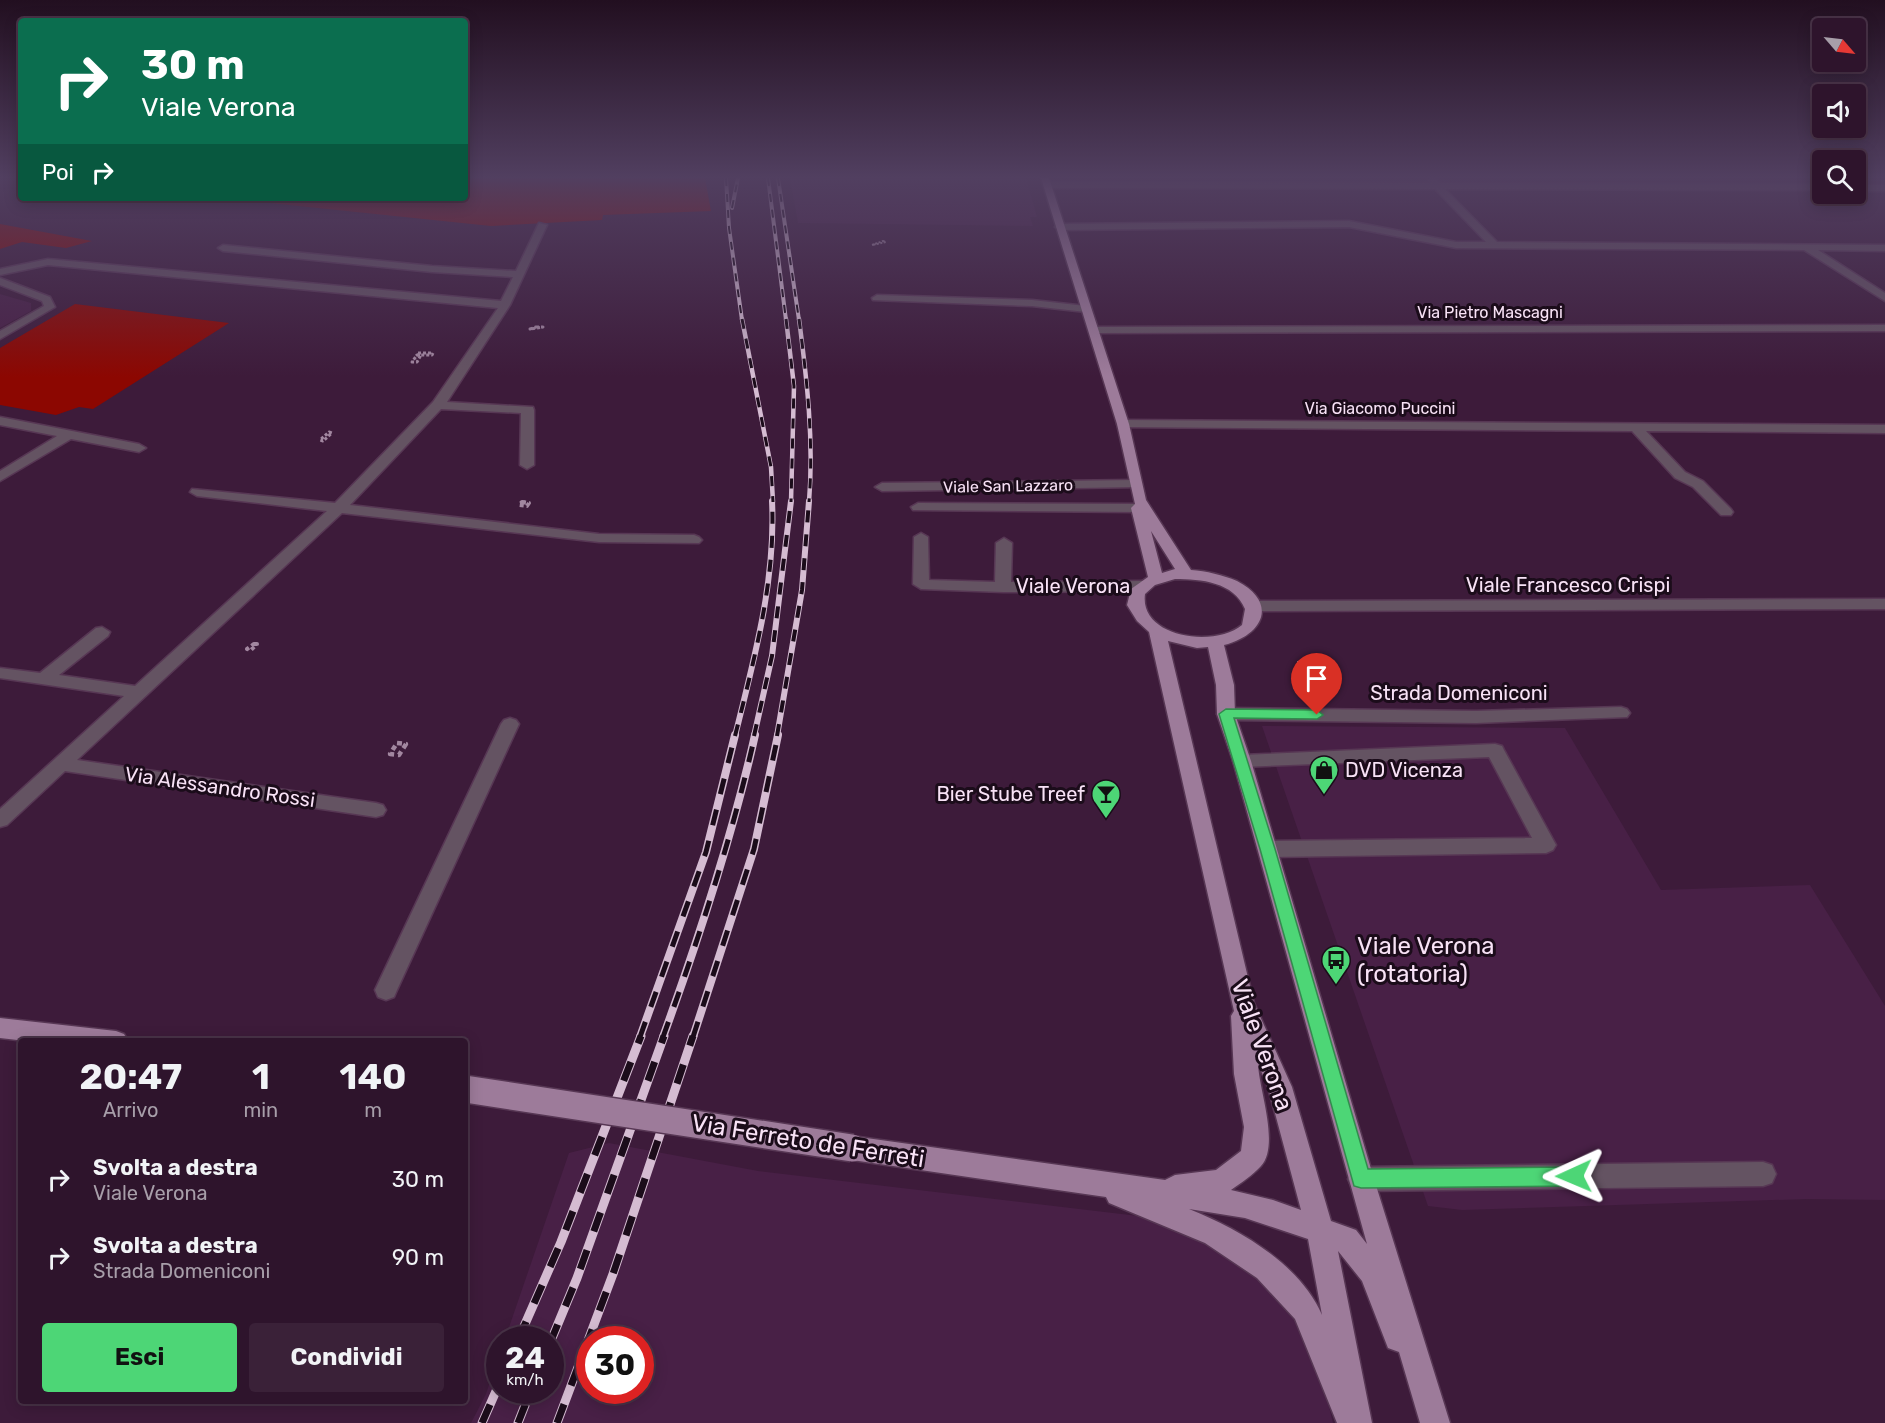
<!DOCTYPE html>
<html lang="it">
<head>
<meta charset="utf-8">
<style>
	:root { --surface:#2e142c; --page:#3a2138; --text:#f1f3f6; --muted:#a79ea9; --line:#493348; --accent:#4dd676 }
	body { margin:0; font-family:Rubik,sans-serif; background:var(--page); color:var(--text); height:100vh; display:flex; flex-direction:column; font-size:22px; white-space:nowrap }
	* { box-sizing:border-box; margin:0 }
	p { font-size:20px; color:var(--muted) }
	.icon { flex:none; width:33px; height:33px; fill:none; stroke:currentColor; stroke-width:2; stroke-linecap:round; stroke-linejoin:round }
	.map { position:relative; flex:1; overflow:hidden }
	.drawer { position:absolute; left:18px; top:1038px; width:450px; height:366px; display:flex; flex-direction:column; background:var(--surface); border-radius:6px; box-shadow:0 3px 15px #0003,0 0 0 2px var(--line) }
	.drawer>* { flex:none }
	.guide { position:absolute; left:18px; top:18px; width:450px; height:183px; border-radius:6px; box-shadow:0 3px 15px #0003,0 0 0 2px var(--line); background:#0b6e4f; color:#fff; overflow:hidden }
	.needle { width:39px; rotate:118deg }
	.fabs { position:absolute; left:1812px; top:18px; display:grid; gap:12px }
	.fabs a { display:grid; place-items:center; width:54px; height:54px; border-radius:6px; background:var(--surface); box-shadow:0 3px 15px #0003,0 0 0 2px var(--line); font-size:30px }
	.speed { position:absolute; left:486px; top:1326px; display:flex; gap:12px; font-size:30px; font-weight:700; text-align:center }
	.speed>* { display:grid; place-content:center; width:78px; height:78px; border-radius:50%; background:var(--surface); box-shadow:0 3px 15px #0003,0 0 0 2px var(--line); line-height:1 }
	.speed small { font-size:15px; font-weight:400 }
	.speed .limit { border:9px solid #d22; background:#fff; color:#111 }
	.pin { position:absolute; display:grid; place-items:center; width:51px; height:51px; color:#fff; margin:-62px -26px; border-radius:50% 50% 50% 0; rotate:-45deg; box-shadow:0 0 6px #0007 }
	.pin .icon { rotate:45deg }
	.me { position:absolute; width:66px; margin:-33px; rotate:269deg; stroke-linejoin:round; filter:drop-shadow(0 0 4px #0008) }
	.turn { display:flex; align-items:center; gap:21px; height:126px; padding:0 24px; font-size:27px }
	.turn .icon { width:78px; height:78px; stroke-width:2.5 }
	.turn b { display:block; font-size:42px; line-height:51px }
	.then { display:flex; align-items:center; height:57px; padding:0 24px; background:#0003; gap:12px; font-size:22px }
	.eta { display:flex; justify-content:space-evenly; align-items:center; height:102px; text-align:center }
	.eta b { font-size:36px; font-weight:700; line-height:42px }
	.button { display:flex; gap:12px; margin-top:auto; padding:12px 24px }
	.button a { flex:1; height:69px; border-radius:6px; background:var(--accent); color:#111; font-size:24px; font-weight:700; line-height:69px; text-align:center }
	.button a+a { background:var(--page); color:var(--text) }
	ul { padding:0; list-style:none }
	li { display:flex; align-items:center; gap:18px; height:78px; padding:0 24px }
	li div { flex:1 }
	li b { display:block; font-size:22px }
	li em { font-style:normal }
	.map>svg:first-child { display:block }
	.built { fill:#482046; fill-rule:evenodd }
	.green { fill:#8c0701 }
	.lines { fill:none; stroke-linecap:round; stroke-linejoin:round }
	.minor-casing { stroke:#573754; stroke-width:3 }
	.major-casing { stroke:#573754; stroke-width:3 }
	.path-far3 { stroke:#a287a0; stroke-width:2; stroke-dasharray:2 1.5; stroke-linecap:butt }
	.path-far2 { stroke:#a287a0; stroke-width:3; stroke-dasharray:3 2; stroke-linecap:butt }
	.path-far1 { stroke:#a287a0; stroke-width:4; stroke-dasharray:4 3; stroke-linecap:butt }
	.path { stroke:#a287a0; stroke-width:4.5; stroke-dasharray:5 4; stroke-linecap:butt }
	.minor { fill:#645362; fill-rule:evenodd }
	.major { fill:#9d7b9a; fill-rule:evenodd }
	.rail-far4-casing { stroke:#d5bcd2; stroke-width:4 }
	.rail-far3-casing { stroke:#d5bcd2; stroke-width:4.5 }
	.rail-far2-casing { stroke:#d5bcd2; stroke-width:6 }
	.rail-far1-casing { stroke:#d5bcd2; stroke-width:8 }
	.rail-casing { stroke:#d5bcd2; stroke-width:9 }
	.rail-far4 { stroke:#1b0c1a; stroke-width:2; stroke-dasharray:8; stroke-linecap:butt }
	.rail-far3 { stroke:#1b0c1a; stroke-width:3; stroke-dasharray:10; stroke-linecap:butt }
	.rail-far2 { stroke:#1b0c1a; stroke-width:4; stroke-dasharray:12; stroke-linecap:butt }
	.rail-far1 { stroke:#1b0c1a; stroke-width:5; stroke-dasharray:16; stroke-linecap:butt }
	.rail { stroke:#1b0c1a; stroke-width:7; stroke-dasharray:20; stroke-linecap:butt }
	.major-bridge-casing { stroke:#573754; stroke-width:30; stroke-linecap:butt }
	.major-bridge { stroke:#9d7b9a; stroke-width:27 }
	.route { fill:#4dd676; stroke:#328b4d; stroke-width:1.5 }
	.labels { text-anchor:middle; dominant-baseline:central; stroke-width:6; stroke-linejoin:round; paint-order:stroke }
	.far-street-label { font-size:16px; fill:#f8e2f6; stroke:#1b0c1a }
	.street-label { font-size:20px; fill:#f8e2f6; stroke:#1b0c1a }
	.poi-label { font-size:20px; fill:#f8e2f6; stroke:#1b0c1a; text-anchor:start }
	.near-poi-label { font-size:24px; fill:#f8e2f6; stroke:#1b0c1a; text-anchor:start }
	.near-street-label { font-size:24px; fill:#f8e2f6; stroke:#1b0c1a }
</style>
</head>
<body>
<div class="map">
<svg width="1885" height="1423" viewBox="0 0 1885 1423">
	<rect width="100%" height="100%" fill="#3d1b3a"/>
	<g class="built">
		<polygon points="790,178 1026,178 1037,217 1030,217 1033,226 798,223"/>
		<polygon points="0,294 31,303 31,311 0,328"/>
		<polygon points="1262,726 1565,728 1661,890 1810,885 1885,1006 1885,1200 1807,1199 1462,1210 1428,1206"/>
		<path d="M609 1143 758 1171 1214 1225 1288 1268 1298 1282 1333 1423H471L486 1394 499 1354 500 1390H550V1340L505 1339 569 1153ZM590 1340H640V1390H590Z"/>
	</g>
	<g class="green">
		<polygon points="465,178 705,178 711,211 603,215 602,220 491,226 260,202 270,198 465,198"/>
		<polygon points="0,224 92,241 66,248 22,242 0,249"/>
		<polygon points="75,304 229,323 93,409 79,407 56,415 0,405 0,348"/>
	</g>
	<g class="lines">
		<g class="minor-casing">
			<g id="minor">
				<polygon points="1433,178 1440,183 1822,184 1822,190 1445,189 1497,242 1885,245 1885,251 1818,250 1885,293 1885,301 1804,250 1456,248 1349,227 1060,230 1055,227 1060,224 1349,221 1456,242 1486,242 1435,189 1048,188 1044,185 1048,182 1430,183 1429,181"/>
				<rect x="1856" y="185" width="29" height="6"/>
				<polygon points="539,223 547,225 510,305 447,402 533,407 534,410 534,465 527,469 520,465 521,413 441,409 350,505 599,534 694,535 699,537 702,540 699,543 599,542 342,513 77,760 376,803 383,805 386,810 383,815 376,817 65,771 7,825 0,827 0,809 124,696 0,678 0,668 40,673 96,628 102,627 110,632 108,636 59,675 135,686 327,511 197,496 190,492 192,489 335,503 433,402 498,308 48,265 0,275 0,269 48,259 501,301 513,277 432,272 223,251 218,248 223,245 432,266 516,271"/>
				<polygon points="0,278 50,297 55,307 0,339 0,331 44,306 42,301 0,285"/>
				<polygon points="877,295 1032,300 1086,306 1091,309 1086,312 1032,306 873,300 872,298"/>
				<polygon points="1885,325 1885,331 1095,333 1089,330 1095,327"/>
				<polygon points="0,417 139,444 146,448 139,452 71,439 0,481 0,471 57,436 0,425"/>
				<polygon points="1123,420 1885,425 1885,433 1646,431 1685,472 1703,481 1731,509 1733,512 1731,515 1721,515 1693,487 1675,478 1632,431 1118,427 1117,424"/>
				<polygon points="1134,480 1141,484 1139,487 882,491 875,487 882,483"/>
				<polygon points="918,503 1138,504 1145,508 1138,512 913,510 911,507"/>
				<polygon points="921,533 928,537 929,580 995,582 996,543 1004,538 1012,543 1011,582 1143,581 1151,586 1143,591 1003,592 921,589 913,584 914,537"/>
				<polygon points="1885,599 1885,609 1252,611 1244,606 1252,601"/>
				<polygon points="1621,707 1627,709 1630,713 1627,717 1476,723 1226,720 1220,718 1217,714 1220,710 1226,708 1476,711"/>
				<polygon points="510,718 516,720 519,724 397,990 394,997 386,1000 378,997 375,990 501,724 504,720"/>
				<polygon points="1495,744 1502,746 1504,750 1556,845 1553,850 1546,853 1268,857 1261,854 1258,849 1261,844 1268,841 1532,838 1489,757 1242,767 1235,766 1233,761 1235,756 1242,755"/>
				<polygon points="1763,1162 1772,1165 1776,1174 1772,1183 1763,1186 1361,1191 1352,1188 1348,1179 1352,1170 1361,1167"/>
			</g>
		</g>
		<g class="major-casing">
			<g id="major">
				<path d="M1041 178H1049L1129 424 1146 500 1191 570C1206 571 1223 575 1237 581 1279 603 1263 635 1224 645L1234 685 1235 714 1251 761 1374 1179 1450 1423H1420L1399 1352 1388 1348 1362 1281 1338 1251 1372 1423H1337L1295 1319 1257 1278 1205 1243 1109 1203 1106 1197 852 1160 843 1156 839 1148 843 1140 852 1136 1165 1180 1175 1175 1216 1170 1241 1151 1244 1127 1234 1074 1231 1016 1234 1011 1149 632 1137 621 1127 605 1131 589 1148 577 1131 508 1135 504 1117 424ZM1151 531 1175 569 1162 573ZM1175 579C1201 579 1234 582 1245 609L1242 625C1215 648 1139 638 1145 594L1155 585ZM1168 641 1197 648 1208 647 1216 685 1217 714 1233 761 1367 1244 1356 1230 1331 1221 1292 1087 1254 1003ZM1258 1064 1268 1087 1301 1210 1273 1200 1231 1190C1241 1183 1253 1175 1261 1166 1280 1145 1259 1090 1258 1064ZM1189 1209 1245 1218 1308 1239 1322 1315C1300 1264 1239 1229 1189 1209Z"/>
				<polygon points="0,1018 116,1031 124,1034 128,1041 26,1041 0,1038"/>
			</g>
		</g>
		<polygon class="path-far3" points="883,241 886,242 872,245"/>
		<g class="path-far2">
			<polygon points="536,327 543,327 530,329"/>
			<polygon points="418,353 433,353 432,355 417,355"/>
			<polygon points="417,355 421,355 417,362 412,362"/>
			<polygon points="329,432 332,433 323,441 320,440"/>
			<polyline points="522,502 525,502"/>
		</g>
		<g class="path-far1">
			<polygon points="522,502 529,503 527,506 519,505"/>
			<polygon points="254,644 257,644 251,650 247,649"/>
			<polygon points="1297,663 1310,663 1313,669 1300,670"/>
		</g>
		<polygon class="path" points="397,743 406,744 399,755 390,754"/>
		<use href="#minor" class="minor"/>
		<use href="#major" class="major"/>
		<g class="rail-far4-casing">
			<g id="rail-far4">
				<polyline points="726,178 729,228 742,320"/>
				<polyline points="768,178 786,320"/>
				<polyline points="778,178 799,320"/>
				<polyline points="732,208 738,178"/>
			</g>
		</g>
		<g class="rail-far3-casing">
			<g id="rail-far3">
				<polyline points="742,319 771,467 773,502"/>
				<polyline points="786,319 794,386 791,502"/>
				<path d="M799 319C807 380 814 441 809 502"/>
			</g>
		</g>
		<g class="rail-far2-casing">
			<g id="rail-far2">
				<path d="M735 736C754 660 776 580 772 501"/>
				<polyline points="754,736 772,656 791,501"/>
				<polyline points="777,736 802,590 809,501"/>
			</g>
		</g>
		<g class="rail-far1-casing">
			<g id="rail-far1">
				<polyline points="640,1037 706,852 735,735"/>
				<path d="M663 1037C699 938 732 838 755 735"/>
				<polyline points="693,1037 754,849 778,735"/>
			</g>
		</g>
		<g class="rail-casing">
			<g id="rail">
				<polyline points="518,1340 561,1242 641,1036"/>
				<polyline points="550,1343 577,1278 664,1036"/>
				<polyline points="482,1423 500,1382"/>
				<polyline points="518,1423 531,1390"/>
				<polyline points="557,1423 613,1274 693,1036"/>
			</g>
		</g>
		<use href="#rail-far4" class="rail-far4"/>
		<use href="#rail-far3" class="rail-far3"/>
		<use href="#rail-far2" class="rail-far2"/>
		<use href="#rail-far1" class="rail-far1"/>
		<use href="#rail" class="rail"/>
		<g class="major-bridge-casing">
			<polyline id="major-bridge" points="465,1089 852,1148"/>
		</g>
		<use href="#major-bridge" class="major-bridge"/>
	</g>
	<linearGradient id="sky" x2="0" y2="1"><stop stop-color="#220f20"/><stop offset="0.47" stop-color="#513f60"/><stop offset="1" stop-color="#513f60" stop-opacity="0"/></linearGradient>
	<rect width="1885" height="377" fill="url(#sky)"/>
	<polygon class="route" points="1226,709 1317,710 1323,715 1317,719 1234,718 1275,849 1368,1169 1574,1167 1581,1169 1584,1176 1581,1183 1574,1186 1361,1188 1354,1186 1260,849 1219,714"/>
	<defs>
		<g id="shop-pin" transform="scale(1.5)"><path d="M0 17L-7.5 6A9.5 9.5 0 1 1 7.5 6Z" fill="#4dd676" stroke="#1b0c1a"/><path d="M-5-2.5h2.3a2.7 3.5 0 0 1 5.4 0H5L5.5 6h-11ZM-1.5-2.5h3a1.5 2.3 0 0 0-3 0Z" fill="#111"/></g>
		<g id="bar-pin" transform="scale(1.5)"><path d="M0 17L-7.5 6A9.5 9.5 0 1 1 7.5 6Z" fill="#4dd676" stroke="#1b0c1a"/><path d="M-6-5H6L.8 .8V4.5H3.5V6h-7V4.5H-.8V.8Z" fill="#111"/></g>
		<g id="bus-pin" transform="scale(1.5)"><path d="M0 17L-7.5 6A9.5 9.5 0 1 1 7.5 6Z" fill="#4dd676" stroke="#1b0c1a"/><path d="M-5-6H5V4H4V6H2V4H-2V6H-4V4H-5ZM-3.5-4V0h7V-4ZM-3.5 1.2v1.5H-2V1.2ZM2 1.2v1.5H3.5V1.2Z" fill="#111"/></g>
	</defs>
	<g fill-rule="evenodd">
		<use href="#shop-pin" x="1324" y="770"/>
		<use href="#bar-pin" x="1106" y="794"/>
		<use href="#bus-pin" x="1336" y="960"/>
	</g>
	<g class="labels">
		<g class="far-street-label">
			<text x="1490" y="312">Via Pietro Mascagni</text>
			<text x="1380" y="408">Via Giacomo Puccini</text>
			<text transform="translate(1008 486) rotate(-1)">Viale San Lazzaro</text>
		</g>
		<g class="street-label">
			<text x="1568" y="585">Viale Francesco Crispi</text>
			<text x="1073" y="586">Viale Verona</text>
			<text x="1459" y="693">Strada Domeniconi</text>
			<text transform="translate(220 787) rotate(8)">Via Alessandro Rossi</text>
		</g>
		<g class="poi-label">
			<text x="1345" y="770">DVD Vicenza</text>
			<text x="1085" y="794" text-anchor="end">Bier Stube Treef</text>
		</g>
		<g class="near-poi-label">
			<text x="1357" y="946">Viale Verona<tspan x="1357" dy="28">(rotatoria)</tspan></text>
		</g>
		<g class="near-street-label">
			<text transform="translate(1262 1045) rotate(70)">Viale Verona</text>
			<text transform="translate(808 1141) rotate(9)">Via Ferreto de Ferreti</text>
		</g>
	</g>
</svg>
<div class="fabs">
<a><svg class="needle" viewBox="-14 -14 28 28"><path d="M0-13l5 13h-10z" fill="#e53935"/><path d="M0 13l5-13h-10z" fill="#a79ea9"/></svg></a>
<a><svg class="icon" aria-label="sound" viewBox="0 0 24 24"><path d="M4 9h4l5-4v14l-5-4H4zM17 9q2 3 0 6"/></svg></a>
<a><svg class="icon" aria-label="search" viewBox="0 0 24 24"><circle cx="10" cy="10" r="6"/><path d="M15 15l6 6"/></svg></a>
</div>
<div class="speed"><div>24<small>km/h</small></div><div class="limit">30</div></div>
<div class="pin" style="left:1317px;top:715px;background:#d93025"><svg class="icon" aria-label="arrive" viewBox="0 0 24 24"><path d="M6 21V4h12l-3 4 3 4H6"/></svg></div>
<svg class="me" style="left:1574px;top:1176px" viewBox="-20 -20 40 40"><path d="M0-17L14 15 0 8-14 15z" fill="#4dd676" stroke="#fff" stroke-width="4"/></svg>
<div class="guide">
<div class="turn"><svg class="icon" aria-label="right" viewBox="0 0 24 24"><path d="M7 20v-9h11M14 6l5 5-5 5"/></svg><div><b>30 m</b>Viale Verona</div></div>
<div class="then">Poi<svg class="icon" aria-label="right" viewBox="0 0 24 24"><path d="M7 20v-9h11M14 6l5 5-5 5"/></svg></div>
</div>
<section class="drawer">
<div class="eta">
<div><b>20:47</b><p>Arrivo</p></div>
<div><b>1</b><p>min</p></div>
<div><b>140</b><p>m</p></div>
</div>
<ul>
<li><svg class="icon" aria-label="right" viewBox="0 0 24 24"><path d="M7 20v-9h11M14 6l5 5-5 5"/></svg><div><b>Svolta a destra</b><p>Viale Verona</p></div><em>30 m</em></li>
<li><svg class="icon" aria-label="right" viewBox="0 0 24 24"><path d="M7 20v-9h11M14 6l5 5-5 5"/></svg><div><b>Svolta a destra</b><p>Strada Domeniconi</p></div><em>90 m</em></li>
</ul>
<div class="button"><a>Esci</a><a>Condividi</a></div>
</section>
</div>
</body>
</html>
